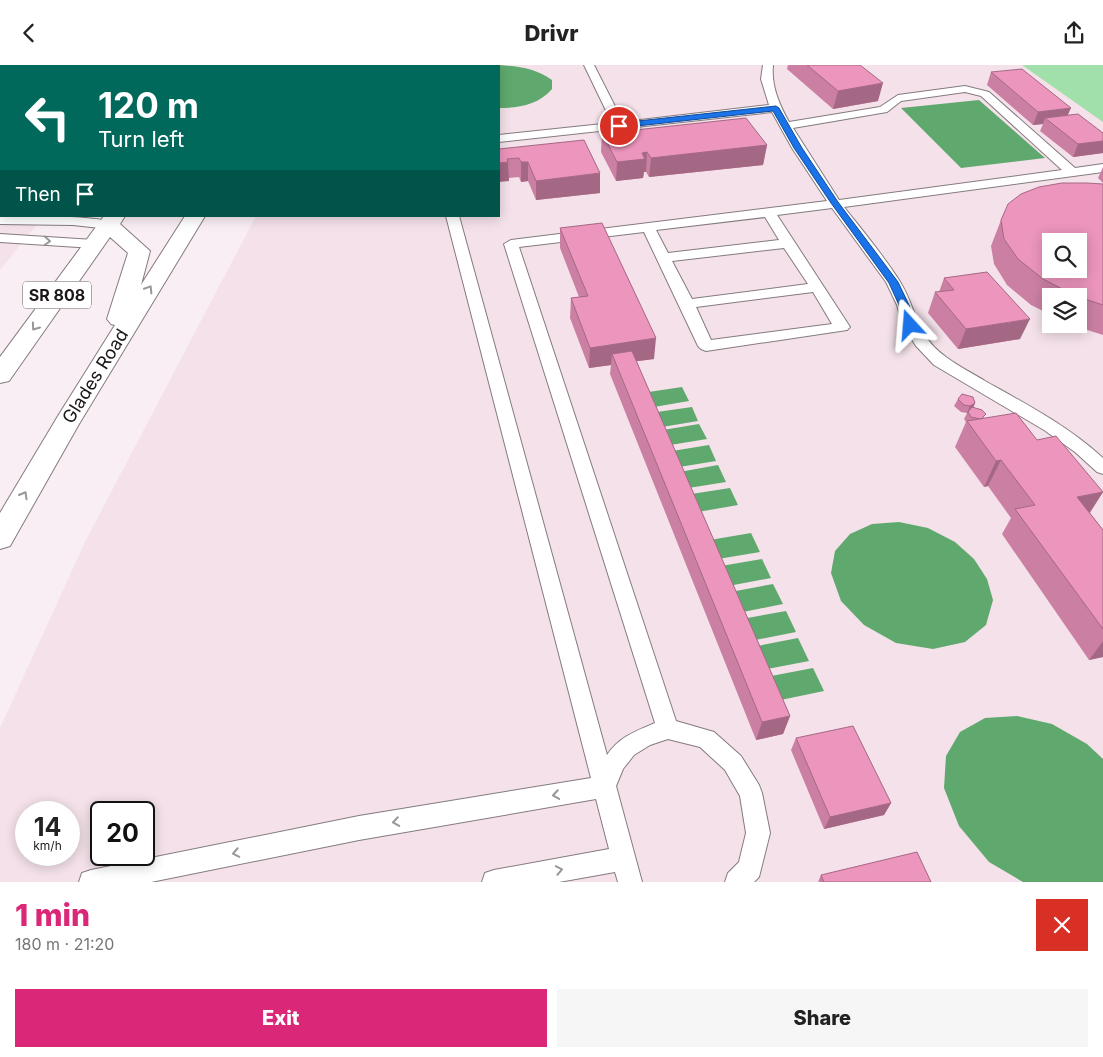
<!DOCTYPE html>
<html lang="en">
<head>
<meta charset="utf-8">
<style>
	:root { --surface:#fff; --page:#f6f6f6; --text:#222; --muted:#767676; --accent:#db2777 }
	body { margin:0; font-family:Inter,sans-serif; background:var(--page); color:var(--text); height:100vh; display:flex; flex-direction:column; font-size:19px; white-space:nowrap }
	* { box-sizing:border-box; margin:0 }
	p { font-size:16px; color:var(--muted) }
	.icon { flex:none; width:28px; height:28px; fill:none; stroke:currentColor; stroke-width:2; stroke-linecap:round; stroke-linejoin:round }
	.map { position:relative; height:817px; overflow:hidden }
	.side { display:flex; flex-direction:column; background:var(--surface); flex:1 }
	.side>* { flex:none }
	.top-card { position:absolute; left:0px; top:0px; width:500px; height:152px; box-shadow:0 2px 12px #0003; background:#00695c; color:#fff; overflow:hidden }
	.controls { position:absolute; left:1042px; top:168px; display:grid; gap:10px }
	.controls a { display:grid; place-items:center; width:45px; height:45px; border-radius:0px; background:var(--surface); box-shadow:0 2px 12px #0003; font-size:25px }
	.speed { position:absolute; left:15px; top:736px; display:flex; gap:10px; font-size:25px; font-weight:700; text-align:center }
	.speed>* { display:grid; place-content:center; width:65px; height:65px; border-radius:50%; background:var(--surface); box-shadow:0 2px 12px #0003; line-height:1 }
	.speed small { font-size:12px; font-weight:400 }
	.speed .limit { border:2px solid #111; border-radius:8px; background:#fff; color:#111 }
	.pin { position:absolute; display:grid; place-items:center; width:42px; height:42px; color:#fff; margin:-21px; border:2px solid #fff; border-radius:50%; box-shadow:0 1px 5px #0007 }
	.me { position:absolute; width:55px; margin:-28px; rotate:341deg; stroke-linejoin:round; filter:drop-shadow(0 0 4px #0008) }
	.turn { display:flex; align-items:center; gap:18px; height:105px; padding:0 15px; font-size:22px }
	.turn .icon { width:65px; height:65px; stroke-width:2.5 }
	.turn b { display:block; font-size:35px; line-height:42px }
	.then { display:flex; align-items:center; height:48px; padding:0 15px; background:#0003; gap:10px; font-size:19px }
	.round { display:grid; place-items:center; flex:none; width:52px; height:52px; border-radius:0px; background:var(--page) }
	.summary { display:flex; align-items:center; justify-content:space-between; height:85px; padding:0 15px }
	h1 { font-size:30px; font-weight:800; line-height:38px; color:var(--accent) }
	.cta { display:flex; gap:10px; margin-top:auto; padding:10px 15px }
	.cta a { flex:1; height:58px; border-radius:0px; background:var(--accent); color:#fff; font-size:20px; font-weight:800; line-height:58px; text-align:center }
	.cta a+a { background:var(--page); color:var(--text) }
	header { display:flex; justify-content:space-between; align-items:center; height:65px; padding:0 15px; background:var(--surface); font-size:22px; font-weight:800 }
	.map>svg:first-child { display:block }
	.built { fill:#f4e1e9; fill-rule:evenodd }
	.green { fill:#a1e0ab }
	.water { fill:#5fa96e }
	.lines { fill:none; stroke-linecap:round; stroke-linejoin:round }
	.service-casing { stroke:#847b7f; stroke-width:2 }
	.primary-casing { stroke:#847b7f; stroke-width:2 }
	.service { fill:#fff; fill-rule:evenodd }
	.primary { fill:#fff; fill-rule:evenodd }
	.wall { fill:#cb80a3 }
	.shaded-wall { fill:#a56884 }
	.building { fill:#ec95bd; stroke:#a56884; fill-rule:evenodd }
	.oneway { stroke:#999798 }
	.route { fill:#1a73e8; stroke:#114b97 }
	.labels { text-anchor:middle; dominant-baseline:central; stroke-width:4; stroke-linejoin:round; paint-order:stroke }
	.shield { fill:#fff; stroke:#605d5f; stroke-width:1 }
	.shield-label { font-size:16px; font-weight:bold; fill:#1c181a }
	.street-label { font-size:18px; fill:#1c181a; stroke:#fff }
</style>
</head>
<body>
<header><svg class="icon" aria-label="back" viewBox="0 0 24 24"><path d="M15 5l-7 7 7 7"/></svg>Drivr<svg class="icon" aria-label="share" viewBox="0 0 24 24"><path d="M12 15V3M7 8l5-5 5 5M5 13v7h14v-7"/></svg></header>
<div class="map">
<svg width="1103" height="817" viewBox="0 0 1103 817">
	<rect width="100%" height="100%" fill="#f9eef3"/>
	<g class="built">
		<polygon points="0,0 168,0 1,1 1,151 44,151 0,205"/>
		<path d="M338 0H1103V817H0V663L86 475 256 151H499V1ZM1051 176H1079V204H1051ZM1051 231H1079V259H1051ZM26 748H69V790H26ZM101 748H144V790H101Z"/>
	</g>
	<polygon class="green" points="1022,0 1103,0 1103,57"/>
	<g class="water">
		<path d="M480 0C506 0 532 0 552 15V24C538 40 519 43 499 43V1H477Z"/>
		<polygon points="979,35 1045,93 961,103 901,43"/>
		<polygon points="682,322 689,336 648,343 642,328"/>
		<polygon points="692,342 698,356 656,363 650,348"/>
		<polygon points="699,359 707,374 664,381 657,366"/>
		<polygon points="709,380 716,396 673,403 666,387"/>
		<polygon points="718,400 726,417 682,424 674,408"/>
		<polygon points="730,423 738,440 692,448 685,430"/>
		<polygon points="899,457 928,463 955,477 974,494 987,514 993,535 986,560 965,577 933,584 896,578 864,560 841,536 831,508 835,486 850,469 872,459"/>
		<polygon points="751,468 760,487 712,495 704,476"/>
		<polygon points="762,494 771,513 723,522 715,502"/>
		<polygon points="773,519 783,539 733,549 725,528"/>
		<polygon points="786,546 796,567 745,577 736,555"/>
		<polygon points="798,573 809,596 757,606 747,583"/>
		<polygon points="813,603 824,626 771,637 761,613"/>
		<polygon points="1017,651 1052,659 1087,679 1103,694 1103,817 1023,817 989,797 959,761 944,723 946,691 960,667 985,653"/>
	</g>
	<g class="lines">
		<g class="service-casing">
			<g id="service">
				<rect x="404" y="0" width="10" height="1"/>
				<path d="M584 0H594L623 57 769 40 761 14 763 0H773C771 21 779 39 789 57L880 42 898 30 965 21 989 27 1075 103 1103 99V107L844 142C863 166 883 190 899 215 918 245 914 269 946 292 958 301 972 308 985 316 1026 339 1068 361 1103 393V409L1097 407 1075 387 1044 365 934 300 916 281 903 260 897 240 886 217 832 143 777 150 850 262 847 265 706 286 701 284 698 281 644 167 519 182 676 656 714 667 741 691 759 720 762 728 770 768 759 812 754 817H725L728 808 739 797 746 768 740 731 725 705 700 682 668 674 650 680 634 690 623 704 616 721 642 817H618L615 807 559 817H482L485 808 494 805 609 784 596 734 359 775 151 817H79L82 808 91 805 359 751 591 713 446 151H459L607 690C619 672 636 666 655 658L504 179 511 175 827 136 792 83 772 47 499 77V70L612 58ZM965 27 981 31 1062 105 839 135 793 63 887 47 901 36ZM765 152 779 175 668 188 656 165ZM784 183 808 219 692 234 672 196ZM813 227 832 259 711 275 696 242Z"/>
				<path d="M0 151C19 152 106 149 116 160L109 164 73 160 0 159Z"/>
				<polygon points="0,169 94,175 101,179 94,183 0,177"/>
			</g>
		</g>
		<g class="primary-casing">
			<g id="primary">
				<rect x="281" y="0" width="16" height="1"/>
				<polygon points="104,151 125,151 120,159 150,186 141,220 185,151 205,151 79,359 10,481 0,484 0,448 58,351 115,260 111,259 107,254 128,188 110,172 9,316 0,318 0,292"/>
			</g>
		</g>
		<use href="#service" class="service"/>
		<use href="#primary" class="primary"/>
	</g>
	<g class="wall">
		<polygon points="788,0 860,0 878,36 833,44 787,4"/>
		<polygon points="991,7 1068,50 1103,68 1103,88 1073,92 1040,66 1043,59 1033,60 987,20"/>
		<polygon points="635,65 767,80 763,100 649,112 646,107 644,107 643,113 616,116 601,87 602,68 634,69"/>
		<polygon points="499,84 600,128 536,135 528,116 521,117 519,112 509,113 509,116"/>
		<polygon points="1103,102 1103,118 1098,113"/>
		<polygon points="1103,119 1103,270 1069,259 1079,259 1079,231 1051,231 1051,250 1031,240 1007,220 994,199 991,181 1001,155"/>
		<polygon points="560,163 654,294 636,296 790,651 783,669 756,675 610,309 611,300 589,303 570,253 571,233 579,232 560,183"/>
		<polygon points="944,213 1020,274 958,284 928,248 935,227 939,227"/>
		<polygon points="958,334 975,338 973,343 984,353 1037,375 1103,427 1090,448 1103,465 1103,592 1089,595 1002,469 1011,453 988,421 984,422 955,382 966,357 964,354 967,348 961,347 954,341"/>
		<polygon points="796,673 891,738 884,750 824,764 791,685"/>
		<polygon points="821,810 931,817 818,817"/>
	</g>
	<g class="shaded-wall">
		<polygon points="883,18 878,36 833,44 838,26"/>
		<polygon points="1071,43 1065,56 1045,53 1043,59 1033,60 1038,47"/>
		<polygon points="1103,76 1103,88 1073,92 1078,79"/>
		<polygon points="767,80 763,100 649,112 651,93"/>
		<polygon points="647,87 646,107 644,107 643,113 616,116 617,97 642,88"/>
		<polygon points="508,97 509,116 499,117 499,98"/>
		<polygon points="521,97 528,97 528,116 521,117"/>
		<polygon points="600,108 600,128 536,135 536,116"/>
		<polygon points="1030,254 1020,274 958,284 966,264"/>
		<polygon points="656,273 654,294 616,299 612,289 611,300 589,303 590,283"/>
		<polygon points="975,338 972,346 967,348 970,341"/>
		<polygon points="1001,395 988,421 984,422 996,396"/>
		<polygon points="1103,427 1086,453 1077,432"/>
		<polygon points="1103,576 1103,592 1089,595"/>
		<polygon points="790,651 783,669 756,675 762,657"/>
		<polygon points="891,738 884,750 824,764 830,752"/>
	</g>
	<g class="building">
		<polygon points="807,0 860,0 883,18 838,26"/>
		<polygon points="1022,4 1071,43 1038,47 991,7"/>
		<polygon points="1078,49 1103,68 1103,76 1078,79 1045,53"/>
		<polygon points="746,53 767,80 651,93 647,87 642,88 645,94 617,97 602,68 629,65 632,69 637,69 635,65"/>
		<polygon points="584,75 600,108 536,116 528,97 521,97 519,93 507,94 508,97 499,98 499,84"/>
		<path d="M1062 118H1087L1103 119V240L1076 231 1043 214 1018 194 1004 174 1001 155 1008 139 1021 129 1039 122ZM1051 176H1079V204H1051Z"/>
		<polygon points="602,158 656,273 590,283 571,233 588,231 560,163"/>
		<polygon points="987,207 1030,254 966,264 935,227 954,225 944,213"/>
		<polygon points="632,286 790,651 762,657 612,289"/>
		<polygon points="962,329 973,332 975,338 970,341 964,340 958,334"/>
		<polygon points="972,342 982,345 986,349 981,354 971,352 968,347"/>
		<polygon points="1016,348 1037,375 1056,371 1103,427 1077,432 1103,465 1103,564 1015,444 1035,440 1001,395 996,396 967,356"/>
		<polygon points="853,661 891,738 830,752 796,673"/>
		<polygon points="917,787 931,817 824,817 821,810"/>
	</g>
	<defs><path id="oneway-chevron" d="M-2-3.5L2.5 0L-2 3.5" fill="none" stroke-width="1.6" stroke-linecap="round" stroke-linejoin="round" transform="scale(1.25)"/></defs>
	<g class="oneway">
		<use href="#oneway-chevron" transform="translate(47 176) rotate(3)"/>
		<use href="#oneway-chevron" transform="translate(149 224) rotate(-58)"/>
		<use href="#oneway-chevron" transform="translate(35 262) rotate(126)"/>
		<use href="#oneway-chevron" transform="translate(24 430) rotate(-60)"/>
		<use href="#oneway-chevron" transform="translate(556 730) rotate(171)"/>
		<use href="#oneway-chevron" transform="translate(396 757) rotate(171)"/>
		<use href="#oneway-chevron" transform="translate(236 788) rotate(169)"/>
		<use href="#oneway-chevron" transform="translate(559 805) rotate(-11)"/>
	</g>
	<polygon class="route" points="776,41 779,43 802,83 838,137 898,217 909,240 915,260 914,262 910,263 905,260 899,240 889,218 831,138 794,83 773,46 619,63 615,61 619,58"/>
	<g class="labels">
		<rect class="shield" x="23" y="216.5" width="68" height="27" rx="4"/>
		<g class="shield-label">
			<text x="57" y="230">SR 808</text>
		</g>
		<g class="street-label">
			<text transform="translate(95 311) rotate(-58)">Glades Road</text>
		</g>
	</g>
</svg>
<div class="controls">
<a><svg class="icon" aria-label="search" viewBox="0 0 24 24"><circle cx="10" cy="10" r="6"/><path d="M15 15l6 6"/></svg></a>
<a><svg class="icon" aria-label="layers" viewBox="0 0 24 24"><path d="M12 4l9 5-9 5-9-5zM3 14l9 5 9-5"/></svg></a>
</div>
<div class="speed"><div>14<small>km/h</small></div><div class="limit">20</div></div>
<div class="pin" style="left:619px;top:61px;background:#d93025"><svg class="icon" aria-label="arrive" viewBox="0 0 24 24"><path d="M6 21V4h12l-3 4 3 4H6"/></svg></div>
<svg class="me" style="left:910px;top:260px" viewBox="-20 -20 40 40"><path d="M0-17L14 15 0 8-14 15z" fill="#1a73e8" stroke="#fff" stroke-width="4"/></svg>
<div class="top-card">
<div class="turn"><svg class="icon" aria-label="left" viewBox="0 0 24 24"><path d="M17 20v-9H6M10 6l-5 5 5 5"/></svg><div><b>120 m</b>Turn left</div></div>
<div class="then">Then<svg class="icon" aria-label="arrive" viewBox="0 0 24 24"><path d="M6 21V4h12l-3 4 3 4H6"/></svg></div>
</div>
</div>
<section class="side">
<div class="summary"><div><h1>1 min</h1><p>180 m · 21:20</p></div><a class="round" style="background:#d93025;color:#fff"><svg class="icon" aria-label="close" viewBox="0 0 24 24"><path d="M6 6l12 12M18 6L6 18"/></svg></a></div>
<div class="cta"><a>Exit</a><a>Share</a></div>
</section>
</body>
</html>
